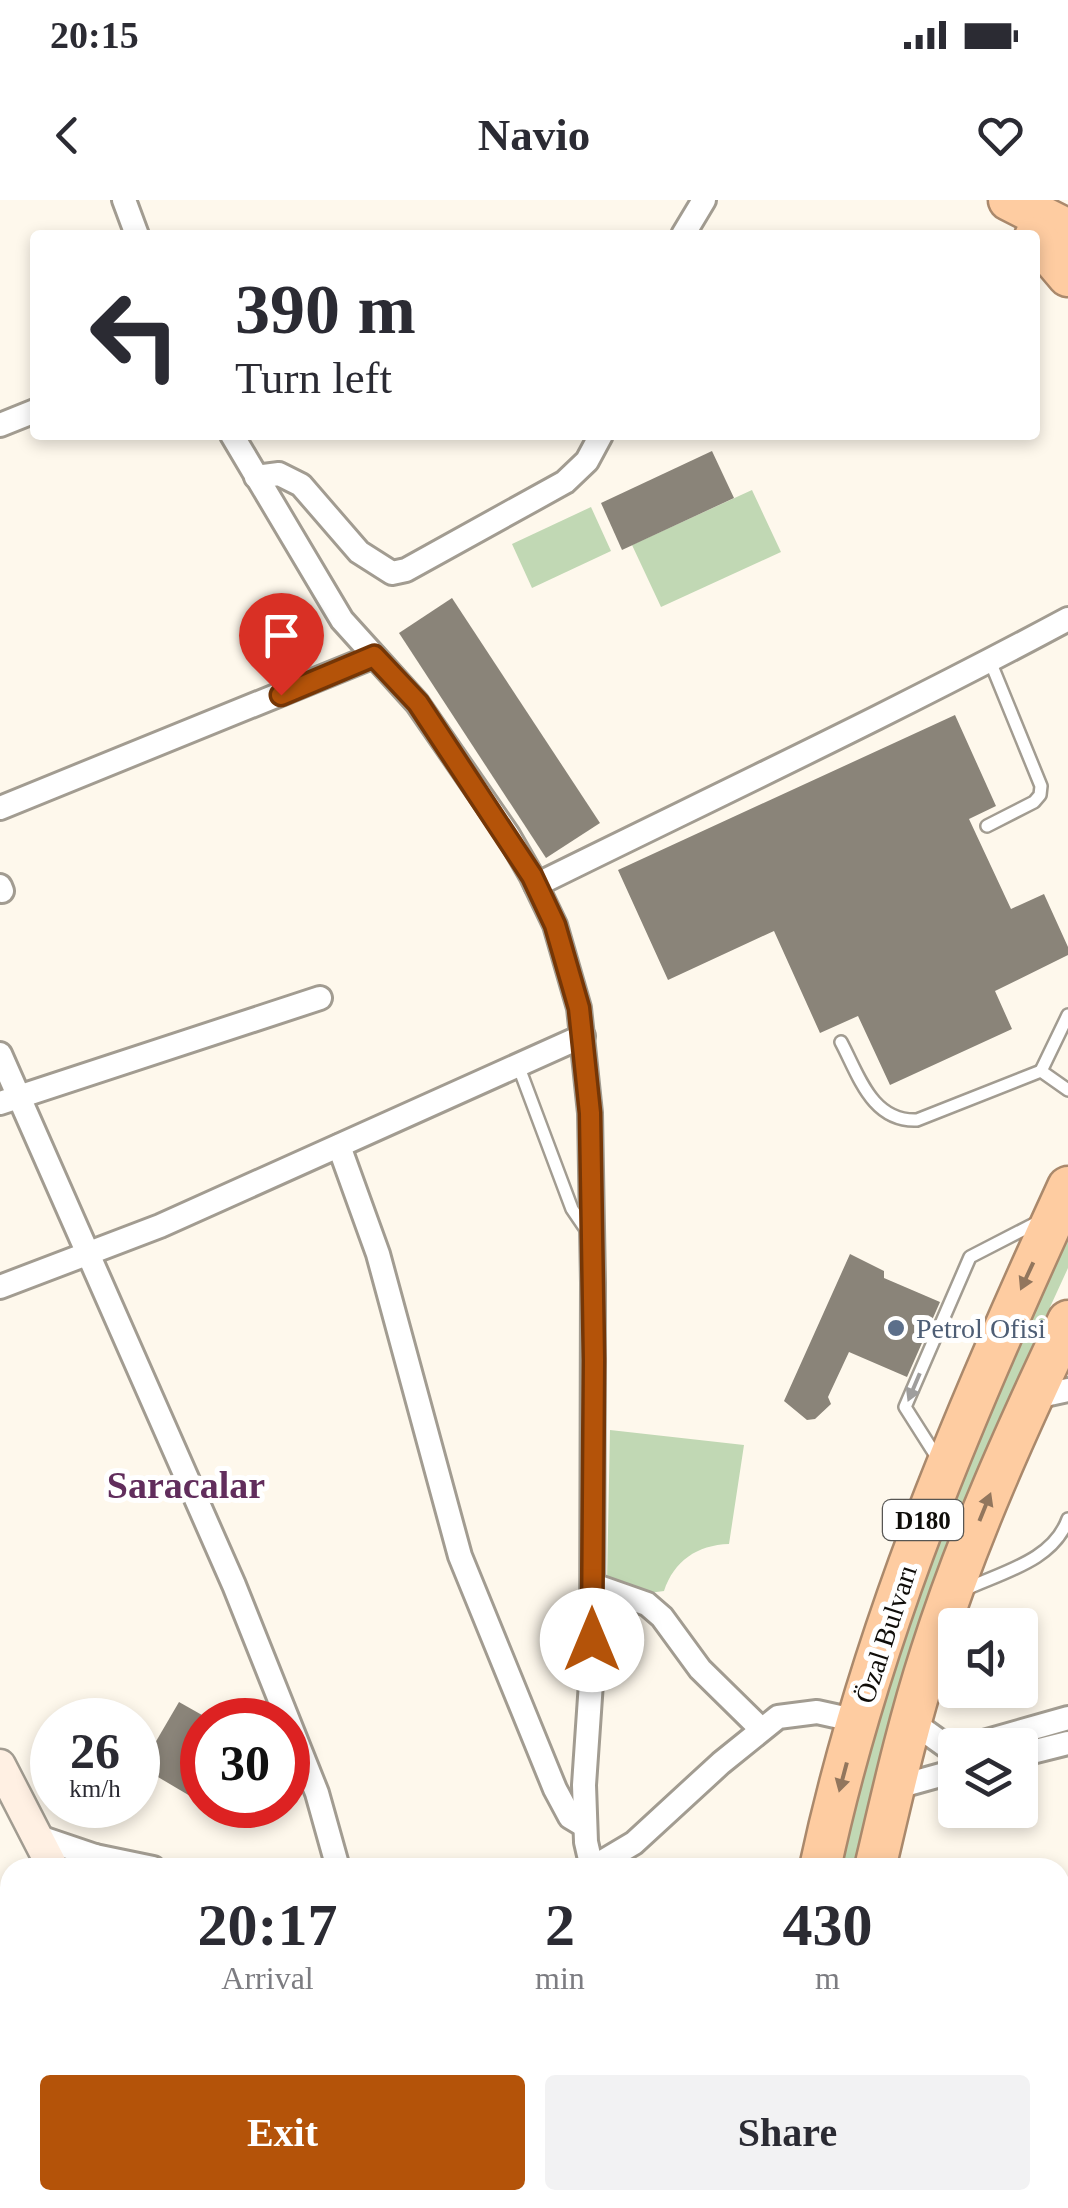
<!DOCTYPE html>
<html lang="en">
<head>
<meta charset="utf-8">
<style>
	:root { --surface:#fff; --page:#f2f2f3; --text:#2b2b33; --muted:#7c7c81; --accent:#b45309 }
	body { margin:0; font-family:"Times New Roman",serif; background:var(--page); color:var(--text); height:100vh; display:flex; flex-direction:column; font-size:38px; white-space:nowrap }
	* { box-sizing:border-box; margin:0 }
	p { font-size:32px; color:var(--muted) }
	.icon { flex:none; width:55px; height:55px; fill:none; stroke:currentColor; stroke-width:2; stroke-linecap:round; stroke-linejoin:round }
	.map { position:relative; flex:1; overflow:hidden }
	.side { position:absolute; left:0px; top:1658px; width:1070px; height:352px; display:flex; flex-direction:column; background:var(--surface); border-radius:30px 30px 0 0; box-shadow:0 5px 15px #0003 }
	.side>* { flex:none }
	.hud { position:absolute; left:30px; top:30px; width:1010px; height:210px; border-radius:10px; box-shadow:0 5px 15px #0003; background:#fff; color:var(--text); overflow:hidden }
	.tools { position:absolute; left:938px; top:1408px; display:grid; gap:20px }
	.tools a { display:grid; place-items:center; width:100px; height:100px; border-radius:10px; background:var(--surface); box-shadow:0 5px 15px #0003; font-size:50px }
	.speed { position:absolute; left:30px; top:1498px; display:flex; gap:20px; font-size:50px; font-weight:700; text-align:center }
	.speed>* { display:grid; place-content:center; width:130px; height:130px; border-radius:50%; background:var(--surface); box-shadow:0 5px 15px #0003; line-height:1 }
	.speed small { font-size:25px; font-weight:400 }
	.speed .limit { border:15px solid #d22; background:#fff; color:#111 }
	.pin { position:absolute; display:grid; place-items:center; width:85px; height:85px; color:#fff; margin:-102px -42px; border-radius:50% 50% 50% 0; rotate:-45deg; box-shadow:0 0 10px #0007 }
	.pin .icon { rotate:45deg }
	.me { position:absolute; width:110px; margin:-55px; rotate:0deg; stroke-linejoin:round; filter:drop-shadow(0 0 8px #0008) }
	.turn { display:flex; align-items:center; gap:35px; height:210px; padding:0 40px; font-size:45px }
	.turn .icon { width:130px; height:130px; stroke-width:2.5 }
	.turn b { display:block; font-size:70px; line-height:85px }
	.eta { display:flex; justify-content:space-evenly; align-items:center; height:170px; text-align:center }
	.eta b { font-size:60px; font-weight:700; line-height:70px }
	.button { display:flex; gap:20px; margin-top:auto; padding:20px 40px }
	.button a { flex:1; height:115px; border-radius:10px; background:var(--accent); color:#fff; font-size:40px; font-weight:700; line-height:115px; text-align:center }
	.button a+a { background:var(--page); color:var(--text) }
	.status { display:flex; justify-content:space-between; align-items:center; height:70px; padding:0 50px; background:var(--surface); direction:ltr }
	.status svg { height:28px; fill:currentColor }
	header { display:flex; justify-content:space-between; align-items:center; height:130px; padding:0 40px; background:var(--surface); font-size:45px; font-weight:700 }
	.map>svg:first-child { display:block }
	.green { fill:#c1d8b4 }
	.building { fill:#8a8479 }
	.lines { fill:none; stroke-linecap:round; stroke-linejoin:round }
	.lane-casing { stroke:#a29c91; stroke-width:16 }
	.street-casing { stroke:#a29c91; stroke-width:28 }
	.secondary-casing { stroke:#a29c91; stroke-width:35 }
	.highway-casing { stroke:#aa896c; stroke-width:45 }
	.lane { stroke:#fff; stroke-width:11 }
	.street { stroke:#fff; stroke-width:22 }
	.secondary { stroke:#fff0e3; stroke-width:30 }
	.highway { stroke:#fecca1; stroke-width:40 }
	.oneway { fill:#92765d }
	.oneway2 { fill:#9f9e9d }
	.route-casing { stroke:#753606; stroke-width:25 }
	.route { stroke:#b45309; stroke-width:18 }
	.service-dot { fill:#5c6f8a; stroke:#fff; stroke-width:4 }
	.labels { text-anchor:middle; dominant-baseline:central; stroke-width:10; stroke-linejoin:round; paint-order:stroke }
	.shield { fill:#fff; stroke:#575653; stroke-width:2.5 }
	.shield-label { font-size:25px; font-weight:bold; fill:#0f0d09 }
	.service-label { font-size:28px; fill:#4e5e75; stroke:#fff; text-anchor:start }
	.street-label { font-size:28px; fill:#0f0d09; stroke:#fff }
	.district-label { font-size:38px; font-weight:bold; fill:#612d5c; stroke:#fff }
</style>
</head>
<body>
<div class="status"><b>20:15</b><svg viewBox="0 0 49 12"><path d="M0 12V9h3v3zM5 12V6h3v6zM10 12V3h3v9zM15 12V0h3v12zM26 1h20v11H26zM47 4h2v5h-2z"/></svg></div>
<header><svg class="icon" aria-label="back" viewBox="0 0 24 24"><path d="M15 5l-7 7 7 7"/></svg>Navio<svg class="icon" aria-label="heart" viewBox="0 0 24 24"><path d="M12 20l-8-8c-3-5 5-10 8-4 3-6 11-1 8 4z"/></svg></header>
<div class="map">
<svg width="1068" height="2008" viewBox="0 0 1068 2008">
	<rect width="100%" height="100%" fill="#fef8ec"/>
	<g class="green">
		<polygon points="752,290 781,352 661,407 632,345"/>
		<polygon points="591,307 611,351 532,388 512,344"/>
		<polygon points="1068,1032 1068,1068 990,1238 959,1320 856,1667 840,1668 874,1536 949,1301"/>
		<path d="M610 1230 744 1245 729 1344C697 1345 674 1361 664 1391L649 1393 607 1382Z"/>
	</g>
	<g class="building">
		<polygon points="712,251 734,298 622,350 601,303"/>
		<polygon points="452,398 600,623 546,658 399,433"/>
		<polygon points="955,515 996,606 969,619 1011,709 1044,694 1068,747 1068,755 995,791 1012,829 890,885 858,816 820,833 774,731 668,780 618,670"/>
		<polygon points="850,1054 884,1071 884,1078 940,1102 907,1177 849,1152 828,1197 831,1204 815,1219 807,1220 784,1201"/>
		<polygon points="179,1502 202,1515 202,1603 141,1567"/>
	</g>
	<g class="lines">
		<g class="lane-casing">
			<g id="lane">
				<polyline points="987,626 1034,602 1040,595 1041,586 990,461"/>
				<polyline points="1068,815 1041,871 1068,890"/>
				<path d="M841 842C859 876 872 922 917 920L1041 871"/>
				<polyline points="518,865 572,1009 587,1031"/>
				<polyline points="938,1259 905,1207 970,1057 1038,1022"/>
				<path d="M964 1390C1002 1372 1053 1361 1068 1319"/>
			</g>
		</g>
		<g class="street-casing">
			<g id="street">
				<polyline points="124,0 137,35"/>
				<polyline points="683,35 704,0"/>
				<polyline points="0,225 35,211"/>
				<polyline points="232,235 342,420 417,503 508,635 531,675 555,725 579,808 590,913 593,1083 592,1468 584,1585 586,1642 592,1668"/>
				<polyline points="256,277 279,274 301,285 359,352 392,373 406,370 565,282 587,261 601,235"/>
				<polyline points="0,608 374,456"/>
				<path d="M536 685C714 597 893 513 1068 419"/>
				<polyline points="0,686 2,691"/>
				<polyline points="0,854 234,1385 317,1593 338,1668"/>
				<polyline points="0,903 320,798"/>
				<polyline points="339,946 378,1054 460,1356 555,1589 570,1617 585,1626"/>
				<polyline points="0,1087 160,1026 583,836"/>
				<polyline points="1031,1198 1068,1190"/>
				<polyline points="593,1385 647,1404 662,1417 700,1469 761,1529"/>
				<polyline points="911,1521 946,1546 955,1548"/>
				<polyline points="973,1545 1068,1518"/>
				<polyline points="1020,1555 1068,1543"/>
				<polyline points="894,1588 955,1571"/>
				<polyline points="36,1636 95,1656 84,1668"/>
				<polyline points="95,1656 153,1668"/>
				<polyline points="592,1668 634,1643 721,1563 778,1517 817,1512 858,1521"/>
				<polyline points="0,1803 10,1798"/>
				<polyline points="1060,1869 1068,1867"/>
				<polyline points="1060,1893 1068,1891"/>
				<polyline points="0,1994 6,2008"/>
			</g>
		</g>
		<g class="secondary-casing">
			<g id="secondary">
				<polyline points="0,1565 53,1668"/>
				<polyline points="203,2000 206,2008"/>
			</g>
		</g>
		<g class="highway-casing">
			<g id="highway">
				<polyline points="1009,0 1068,30"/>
				<polyline points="1035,37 1068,76"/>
				<path d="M820 1668C871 1429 967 1207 1068 987"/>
				<path d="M875 1668C892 1596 908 1524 931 1453 967 1339 1017 1229 1068 1121"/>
				<polyline points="765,2008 766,2000"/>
				<polyline points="820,2008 820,2000"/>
			</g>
		</g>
		<use href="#lane" class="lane"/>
		<use href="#street" class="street"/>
		<use href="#secondary" class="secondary"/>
		<use href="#highway" class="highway"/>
	</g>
	<defs><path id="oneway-solid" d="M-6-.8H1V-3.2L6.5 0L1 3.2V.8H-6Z" transform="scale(2.5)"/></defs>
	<g class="oneway">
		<use href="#oneway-solid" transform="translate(1027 1076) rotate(115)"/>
		<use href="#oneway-solid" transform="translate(985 1307) rotate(-68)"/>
		<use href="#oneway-solid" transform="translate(843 1577) rotate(105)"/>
	</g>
	<use class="oneway2" href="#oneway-solid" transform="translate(914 1187) rotate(113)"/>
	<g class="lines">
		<g class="route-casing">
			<polyline id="route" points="281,495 374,456 418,503 532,676 555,725 579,808 590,913 594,1160 592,1440"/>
		</g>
		<use href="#route" class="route"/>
	</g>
	<circle class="service-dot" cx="896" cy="1128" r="10"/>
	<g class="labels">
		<rect class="shield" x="883" y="1300" width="80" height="40" rx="8"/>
		<g class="shield-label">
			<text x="923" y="1320">D180</text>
		</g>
		<g class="service-label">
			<text x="916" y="1128">Petrol Ofisi</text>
		</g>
		<g class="street-label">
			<text transform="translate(886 1434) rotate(-72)">Özal Bulvarı</text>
		</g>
		<g class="district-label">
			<text x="186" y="1285">Saracalar</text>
		</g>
	</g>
</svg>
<div class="tools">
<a><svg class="icon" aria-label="sound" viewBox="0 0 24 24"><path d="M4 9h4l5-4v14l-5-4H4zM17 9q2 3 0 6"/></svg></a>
<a><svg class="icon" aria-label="layers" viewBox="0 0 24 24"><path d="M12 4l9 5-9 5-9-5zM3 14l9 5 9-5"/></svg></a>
</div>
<div class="speed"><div>26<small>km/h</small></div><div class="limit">30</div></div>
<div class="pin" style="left:281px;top:495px;background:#d93025"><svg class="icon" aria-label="arrive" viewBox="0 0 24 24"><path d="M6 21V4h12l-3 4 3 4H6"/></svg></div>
<svg class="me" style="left:592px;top:1440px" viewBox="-20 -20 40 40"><circle r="19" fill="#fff"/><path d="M0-13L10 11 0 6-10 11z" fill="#b45309"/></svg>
<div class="hud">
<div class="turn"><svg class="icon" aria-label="left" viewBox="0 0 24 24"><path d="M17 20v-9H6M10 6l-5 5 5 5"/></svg><div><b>390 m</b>Turn left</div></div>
</div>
<section class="side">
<div class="eta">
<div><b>20:17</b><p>Arrival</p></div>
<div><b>2</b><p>min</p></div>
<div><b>430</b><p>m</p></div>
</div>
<div class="button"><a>Exit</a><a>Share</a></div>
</section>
</div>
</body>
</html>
